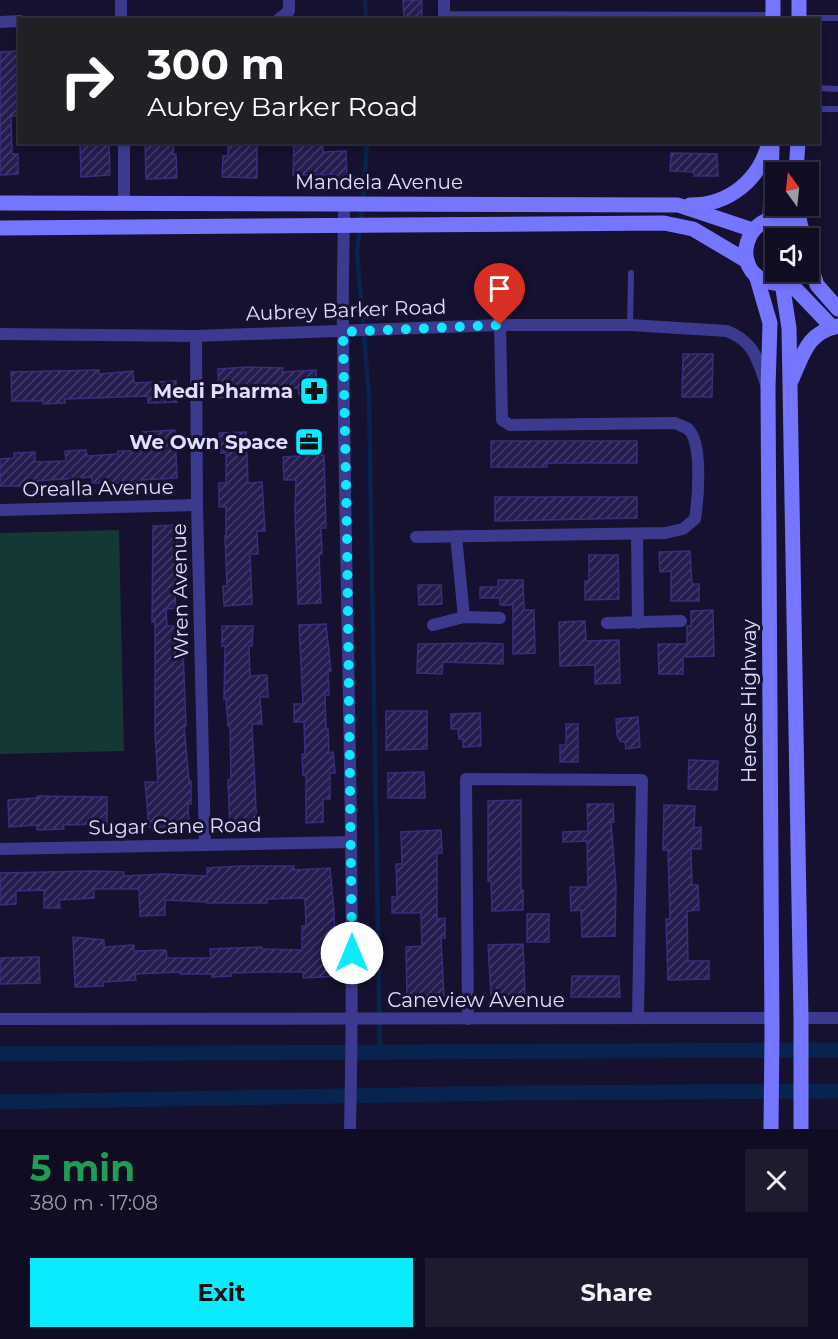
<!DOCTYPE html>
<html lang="en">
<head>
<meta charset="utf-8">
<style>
	:root { --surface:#100d22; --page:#1e1b2f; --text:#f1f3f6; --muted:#9c9ca5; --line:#302d40; --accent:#0aebff }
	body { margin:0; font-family:Montserrat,sans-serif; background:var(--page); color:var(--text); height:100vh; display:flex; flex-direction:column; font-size:22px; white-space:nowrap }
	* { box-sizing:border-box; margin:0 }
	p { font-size:20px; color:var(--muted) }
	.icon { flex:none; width:33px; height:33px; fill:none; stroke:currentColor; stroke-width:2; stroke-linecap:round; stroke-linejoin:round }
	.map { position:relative; height:1129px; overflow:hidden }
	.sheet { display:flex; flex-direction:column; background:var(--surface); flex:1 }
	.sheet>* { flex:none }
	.hud { position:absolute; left:18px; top:18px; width:802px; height:126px; border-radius:0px; box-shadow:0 3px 9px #0003,0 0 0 2px var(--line); background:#202124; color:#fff; overflow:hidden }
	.needle { width:39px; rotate:345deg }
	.fabs { position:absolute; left:765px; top:162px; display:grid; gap:12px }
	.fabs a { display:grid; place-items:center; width:54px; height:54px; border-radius:0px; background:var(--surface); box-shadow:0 3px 9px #0003,0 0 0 2px var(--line); font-size:30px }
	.pin { position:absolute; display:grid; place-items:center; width:51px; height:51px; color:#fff; margin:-62px -26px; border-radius:50% 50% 50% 0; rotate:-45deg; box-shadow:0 0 6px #0007 }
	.pin .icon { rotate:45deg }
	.me { position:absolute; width:66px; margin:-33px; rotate:0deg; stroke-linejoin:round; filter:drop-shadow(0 0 4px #0008) }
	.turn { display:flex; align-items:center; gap:21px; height:126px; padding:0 30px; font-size:27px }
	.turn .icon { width:78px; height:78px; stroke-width:2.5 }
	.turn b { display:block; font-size:42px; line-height:51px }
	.round { display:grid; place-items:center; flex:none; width:63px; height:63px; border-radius:0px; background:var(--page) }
	.head { display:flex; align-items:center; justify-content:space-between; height:102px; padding:0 30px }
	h1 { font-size:36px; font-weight:700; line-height:45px; color:#1e9e55 }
	.primary-button { display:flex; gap:12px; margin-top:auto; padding:12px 30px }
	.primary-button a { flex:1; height:69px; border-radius:0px; background:var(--accent); color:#111; font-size:24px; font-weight:700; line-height:69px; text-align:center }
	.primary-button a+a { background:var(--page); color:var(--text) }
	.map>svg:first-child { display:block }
	.green { fill:#133836 }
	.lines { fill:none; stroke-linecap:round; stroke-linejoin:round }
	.stream { stroke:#09234f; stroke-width:4.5 }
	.canal { stroke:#09234f; stroke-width:15 }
	.building { fill:url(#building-hatch); stroke:#3b2d7d; stroke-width:1.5 }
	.lane { stroke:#3b3a8f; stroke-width:6 }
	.street { stroke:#3b3a8f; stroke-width:12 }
	.secondary { stroke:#7675ff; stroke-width:15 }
	.route { stroke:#0aebff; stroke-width:10; stroke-dasharray:0 18 }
	.labels { text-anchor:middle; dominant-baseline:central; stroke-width:6; stroke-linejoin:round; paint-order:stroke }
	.street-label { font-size:20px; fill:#e1deff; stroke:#15112e }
	.poi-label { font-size:20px; font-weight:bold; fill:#e1deff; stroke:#15112e; text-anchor:end }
</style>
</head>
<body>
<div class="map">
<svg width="838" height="1129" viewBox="0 0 838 1129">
	<defs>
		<pattern id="building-hatch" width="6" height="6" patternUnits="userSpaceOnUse" patternTransform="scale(1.5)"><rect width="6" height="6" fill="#251c50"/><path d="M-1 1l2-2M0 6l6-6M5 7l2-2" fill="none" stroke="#443d6a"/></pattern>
	</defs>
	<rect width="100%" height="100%" fill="#15112e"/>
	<polygon class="green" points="119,530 124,751 0,754 0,533"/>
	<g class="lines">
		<g class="stream">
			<polyline points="365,0 366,20"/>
			<polyline points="363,200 367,142"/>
			<polyline points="362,208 357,253 369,395 380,1054"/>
		</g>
		<g class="canal">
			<polyline points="0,1054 838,1050"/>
			<polyline points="0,1102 507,1093 838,1091"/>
		</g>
	</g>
	<g class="building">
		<polygon points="403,0 422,0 422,20 404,20"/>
		<polygon points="20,51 20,116 11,116 12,154 18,154 18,174 0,175 0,52"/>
		<polygon points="80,142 109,142 110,175 81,177"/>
		<polygon points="145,142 174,142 173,155 176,154 177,178 146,179"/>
		<polygon points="228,142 257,142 257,178 222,177 223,156 228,156"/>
		<polygon points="294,142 323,142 323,152 346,151 347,178 333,178 333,175 293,175"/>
		<polygon points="671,153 717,154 718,176 694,176 694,172 670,171"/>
		<polygon points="683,354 713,354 712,397 682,397"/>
		<polygon points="248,367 283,368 282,372 316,370 317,394 299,395 298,388 249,389 249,396 219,398 218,369"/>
		<polygon points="99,370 99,374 133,371 134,383 176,381 177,402 148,403 148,396 65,399 65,403 43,404 43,401 12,401 11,372"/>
		<polygon points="175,430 177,478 142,480 142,483 92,483 92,477 35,481 35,486 0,486 0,459 14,458 14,453 35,452 35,462 66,461 65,451 86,450 87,456 118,454 118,451 144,451 143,432"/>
		<polygon points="246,432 248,483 262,482 265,531 257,531 258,554 250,554 252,604 224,606 223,586 227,586 225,536 226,536 226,507 219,507 219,483 226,483 226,453 221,453 219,433"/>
		<polygon points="298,433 321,433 321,455 324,455 326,528 321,528 322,554 319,554 321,603 298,604 295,509 296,480 284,480 283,457 299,456"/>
		<polygon points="491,441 637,441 637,463 547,463 547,467 491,467"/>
		<polygon points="495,497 637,497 637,518 495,521"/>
		<polygon points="181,525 182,544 177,545 175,608 166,609 167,626 175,626 175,629 185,629 185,649 183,649 186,726 184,726 189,781 191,781 191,804 188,804 189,827 149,827 145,782 158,782 155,732 155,622 152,622 153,526"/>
		<polygon points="690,551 692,584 699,584 699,601 671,601 671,571 660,572 659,552"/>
		<polygon points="589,555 618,555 619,599 585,600 585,581 589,581"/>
		<polygon points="498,580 523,580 524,610 534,610 535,653 513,654 513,605 500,605 500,598 480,598 480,587 498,587"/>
		<polygon points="418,585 441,585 442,604 419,605"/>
		<polygon points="713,610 714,656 683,657 683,674 659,674 658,644 687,644 687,626 691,626 691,611"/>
		<polygon points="585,621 586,641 619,640 620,683 595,684 595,665 560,666 559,622"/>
		<polygon points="326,624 331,671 328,671 329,695 325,695 326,729 328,729 329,753 333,752 335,773 330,773 330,799 323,799 323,822 306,823 306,775 303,775 302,754 305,754 304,722 294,722 294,704 303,704 299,625"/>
		<polygon points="222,626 253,626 252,646 249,646 250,676 267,675 268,697 260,697 262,724 252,724 257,829 230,829 228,780 231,779 230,726 228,726 226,699 224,699 225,646 222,646"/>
		<polygon points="485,643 503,644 503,664 443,662 442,674 417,673 418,644"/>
		<polygon points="386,711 427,711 427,749 386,750"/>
		<polygon points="480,713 481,746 463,747 463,739 459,739 458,729 451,729 451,714"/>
		<polygon points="638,717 640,747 626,749 625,742 620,741 617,735 616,719"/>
		<polygon points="566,724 578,724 578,762 560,762 560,745 566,745"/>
		<polygon points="689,760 718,761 717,790 688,789"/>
		<polygon points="424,772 425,798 388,798 388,773"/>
		<polygon points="37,796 107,797 107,824 63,825 64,829 37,830 37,825 9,827 8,800 37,798"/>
		<polygon points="521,800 521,890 523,890 523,910 492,911 491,881 488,881 488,801"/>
		<polygon points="587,804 613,804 614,822 611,822 616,886 615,936 582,937 581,910 571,911 570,887 588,887 587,841 563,842 563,832 588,831"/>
		<polygon points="664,805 695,806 694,828 701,827 701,849 691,849 692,885 698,885 699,910 687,911 688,961 709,961 709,979 668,980 666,919 670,919 668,850 663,850"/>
		<polygon points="441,830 442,853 437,853 437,919 445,918 445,938 441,938 444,998 407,998 406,947 422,946 421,913 392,913 392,897 397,897 396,864 402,864 401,832"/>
		<polygon points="240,866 294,866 294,870 330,868 334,912 335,937 331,937 332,959 338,959 339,976 303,978 303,972 264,972 231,973 231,976 212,977 212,974 180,974 180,972 135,974 136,980 103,982 103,986 75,987 73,937 104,940 104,947 134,945 134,951 166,950 167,958 211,958 210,949 262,947 262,949 302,950 302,926 306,926 305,898 267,899 267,903 207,903 207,902 165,900 165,915 140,916 139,889 94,889 94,898 59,900 60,908 44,908 44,890 16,891 16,904 0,905 0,873 94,871 124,872 124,876 164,874 207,876 207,868"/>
		<rect x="527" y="914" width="22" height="28"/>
		<polygon points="523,944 525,994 491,995 488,945"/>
		<polygon points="39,957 40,983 0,984 0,958"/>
		<polygon points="572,976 619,976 620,997 571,997"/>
	</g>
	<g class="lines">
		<g class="lane">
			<polyline points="800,18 838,18"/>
			<polyline points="819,88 838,89"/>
			<polyline points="819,109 838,109"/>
			<polyline points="630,325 631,273"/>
		</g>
		<g class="street">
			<polyline points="121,0 121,20"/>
			<polyline points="444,0 444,17 773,18"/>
			<polyline points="278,20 289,11 289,0"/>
			<polyline points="0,22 20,21"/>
			<polyline points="124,142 124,204"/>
			<path d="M344 203C344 246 342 290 343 333 345 599 356 864 350 1129"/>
			<path d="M0 334 196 336 500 325H630L727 331C754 342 757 358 766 384"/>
			<polyline points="196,336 197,505 205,845"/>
			<polyline points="0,510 197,505"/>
			<polyline points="637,534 638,623"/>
			<polyline points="456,536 464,617"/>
			<path d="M416 537 665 533 683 529 695 519C698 500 703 442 688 429 685 427 679 425 675 423L510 425 502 420 500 325"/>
			<polyline points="607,623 681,621"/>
			<polyline points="433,625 464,617 500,618"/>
			<polyline points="0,849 351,842"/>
			<polyline points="801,1018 838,1018"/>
			<polyline points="0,1019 772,1018"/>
			<polyline points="468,1019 466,779 642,780 638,1018"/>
		</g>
		<g class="secondary">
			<polyline points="773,0 773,20"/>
			<polyline points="799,20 799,0"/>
			<polyline points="796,172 798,142"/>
			<polyline points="0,203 678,205 753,230"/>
			<path d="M690 205C729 205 760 180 769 142"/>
			<polyline points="797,206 801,228"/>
			<polyline points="770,219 772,147"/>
			<polyline points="0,228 664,223 693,229 747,261"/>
			<polyline points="809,262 817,285 838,309"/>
			<path d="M803 272C794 281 783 286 769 282 728 271 746 208 788 220 797 223 804 230 808 238"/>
			<polyline points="756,275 770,323 768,388 772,1033 771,1129"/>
			<polyline points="789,282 832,327"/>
			<polyline points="782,283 789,328 801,1018 801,1129"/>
			<path d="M792 379C803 354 808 332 838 326"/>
		</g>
	</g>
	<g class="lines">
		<polyline class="route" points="352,953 347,536 343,332 500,325"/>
	</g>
	<defs>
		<g id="pharmacy-square" transform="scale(1.5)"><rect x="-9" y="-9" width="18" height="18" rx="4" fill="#0aebff" stroke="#15112e"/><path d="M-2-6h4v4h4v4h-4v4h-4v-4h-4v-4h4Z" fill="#111"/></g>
		<g id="office-square" transform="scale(1.5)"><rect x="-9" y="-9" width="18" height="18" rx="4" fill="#0aebff" stroke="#15112e"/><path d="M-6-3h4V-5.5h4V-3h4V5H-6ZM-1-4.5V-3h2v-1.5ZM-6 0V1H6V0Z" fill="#111"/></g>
	</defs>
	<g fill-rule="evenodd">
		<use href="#pharmacy-square" x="314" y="391"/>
		<use href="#office-square" x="309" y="442"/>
	</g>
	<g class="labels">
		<g class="street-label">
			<text x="379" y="182">Mandela Avenue</text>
			<text transform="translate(346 310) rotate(-2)">Aubrey Barker Road</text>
			<text transform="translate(98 488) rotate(-1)">Orealla Avenue</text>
			<text transform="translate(180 591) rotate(-91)">Wren Avenue</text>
			<text transform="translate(749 701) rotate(-90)">Heroes Highway</text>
			<text transform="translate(175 826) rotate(-1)">Sugar Cane Road</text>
			<text x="476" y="1000">Caneview Avenue</text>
		</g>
		<g class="poi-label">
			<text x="293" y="391">Medi Pharma</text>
			<text x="288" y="442">We Own Space</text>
		</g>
	</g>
</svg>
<div class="fabs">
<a><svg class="needle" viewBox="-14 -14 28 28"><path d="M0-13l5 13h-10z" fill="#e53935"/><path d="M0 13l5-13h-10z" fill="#9c9ca5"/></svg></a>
<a><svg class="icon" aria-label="sound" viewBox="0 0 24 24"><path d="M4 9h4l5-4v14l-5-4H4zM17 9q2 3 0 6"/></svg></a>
</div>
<div class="pin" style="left:500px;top:325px;background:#d93025"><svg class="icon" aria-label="arrive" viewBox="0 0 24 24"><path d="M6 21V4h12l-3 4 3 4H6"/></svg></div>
<svg class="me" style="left:352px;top:953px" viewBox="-20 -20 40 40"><circle r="19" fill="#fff"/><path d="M0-13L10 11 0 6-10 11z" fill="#0aebff"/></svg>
<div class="hud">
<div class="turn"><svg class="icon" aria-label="right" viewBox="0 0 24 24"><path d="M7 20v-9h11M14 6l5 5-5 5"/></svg><div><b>300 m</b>Aubrey Barker Road</div></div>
</div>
</div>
<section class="sheet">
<div class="head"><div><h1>5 min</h1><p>380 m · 17:08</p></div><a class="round"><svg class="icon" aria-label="close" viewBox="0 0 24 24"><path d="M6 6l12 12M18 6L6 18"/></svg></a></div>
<div class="primary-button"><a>Exit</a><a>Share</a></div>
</section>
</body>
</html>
